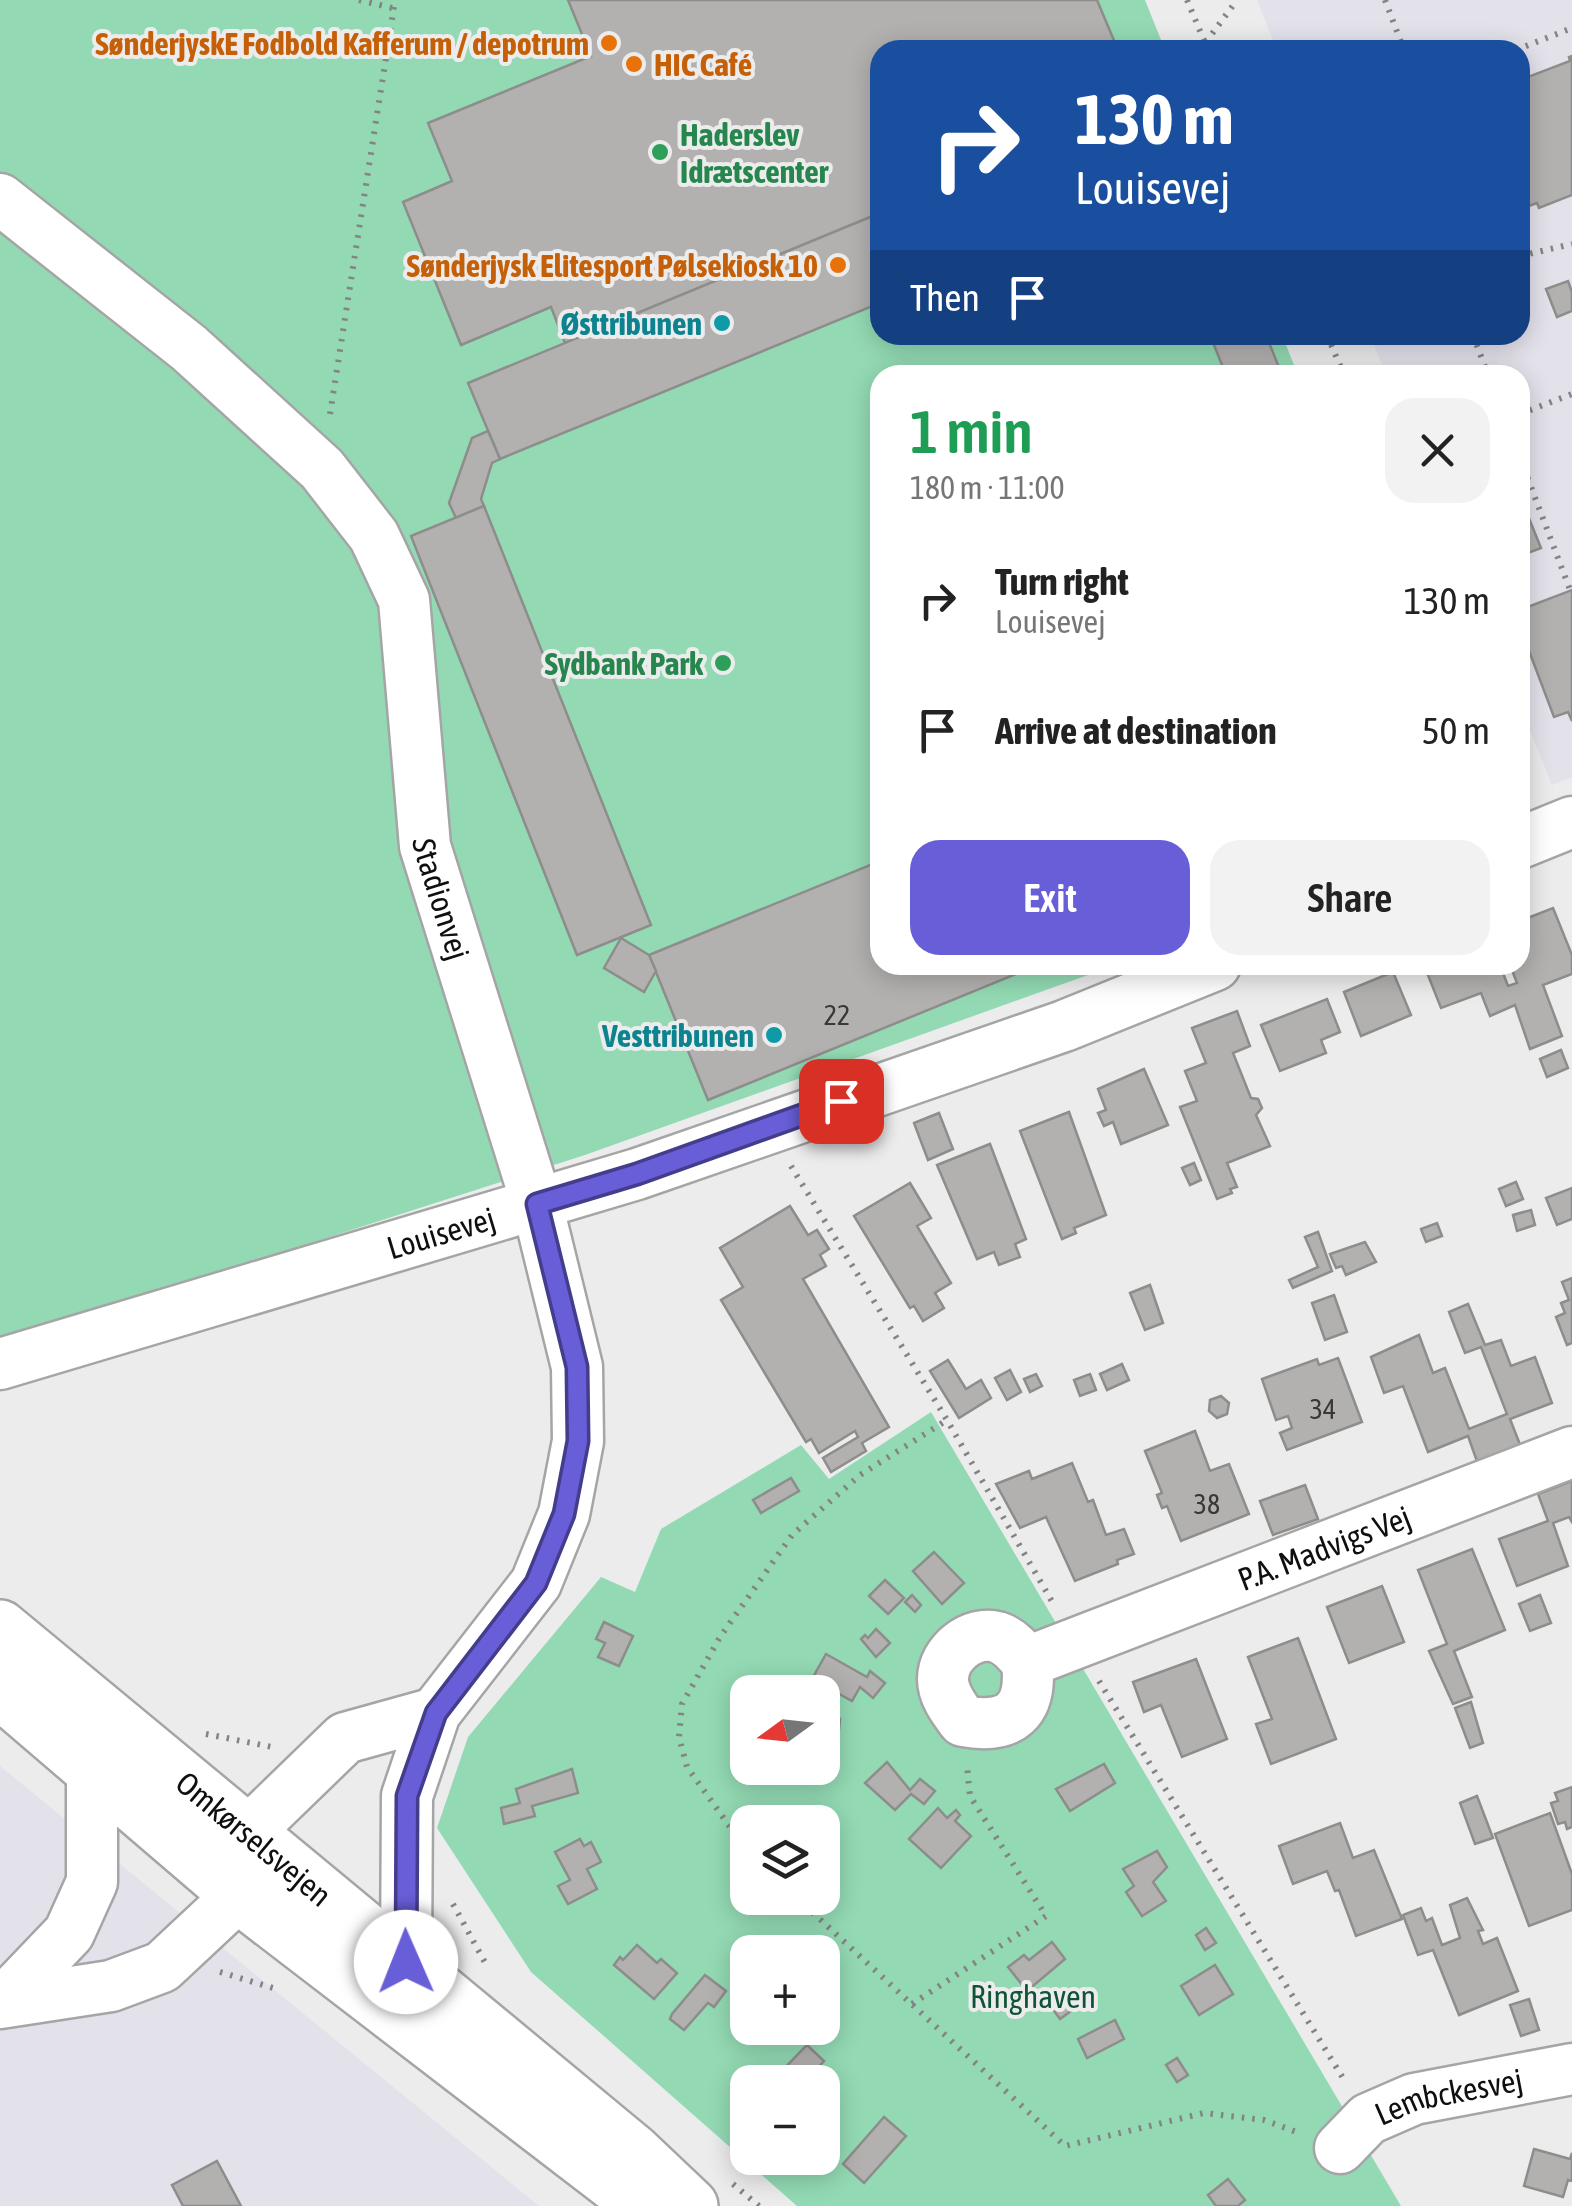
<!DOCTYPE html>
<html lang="en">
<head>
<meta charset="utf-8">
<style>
	:root { --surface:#fff; --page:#f2f2f2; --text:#222; --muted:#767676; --accent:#685ed7 }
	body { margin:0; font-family:"Asap Condensed",sans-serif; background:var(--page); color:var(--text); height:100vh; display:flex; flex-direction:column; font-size:38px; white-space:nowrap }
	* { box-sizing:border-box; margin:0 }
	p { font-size:32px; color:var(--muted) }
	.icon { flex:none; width:55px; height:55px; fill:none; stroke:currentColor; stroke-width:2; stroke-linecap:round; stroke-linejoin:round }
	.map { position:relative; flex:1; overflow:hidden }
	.drawer { position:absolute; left:870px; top:365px; width:660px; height:610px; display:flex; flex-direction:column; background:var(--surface); border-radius:30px; box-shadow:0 5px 25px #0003 }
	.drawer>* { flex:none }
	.top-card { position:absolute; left:870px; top:40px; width:660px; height:305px; border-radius:30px; box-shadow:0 5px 25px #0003; background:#1a4fa0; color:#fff; overflow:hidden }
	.needle { width:65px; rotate:255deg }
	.controls { position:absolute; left:730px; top:1675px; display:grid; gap:20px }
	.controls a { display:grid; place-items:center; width:110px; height:110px; border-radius:20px; background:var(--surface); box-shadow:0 5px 25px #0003; font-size:50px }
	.pin { position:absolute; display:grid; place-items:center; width:85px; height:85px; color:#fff; margin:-42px; border-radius:20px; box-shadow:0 5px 15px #0006 }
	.me { position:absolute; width:110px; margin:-55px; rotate:359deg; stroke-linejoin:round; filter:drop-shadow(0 0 8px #0008) }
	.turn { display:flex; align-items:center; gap:35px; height:210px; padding:0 40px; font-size:45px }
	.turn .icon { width:130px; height:130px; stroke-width:2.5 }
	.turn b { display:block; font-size:70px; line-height:85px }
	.then { display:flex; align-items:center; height:95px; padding:0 40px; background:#0003; gap:20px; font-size:38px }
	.round { display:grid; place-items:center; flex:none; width:105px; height:105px; border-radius:30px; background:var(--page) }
	.summary { display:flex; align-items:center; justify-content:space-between; height:170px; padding:0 40px }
	h1 { font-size:60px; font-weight:600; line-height:75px; color:#1e9e55 }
	.button { display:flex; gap:20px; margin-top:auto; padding:20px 40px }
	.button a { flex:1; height:115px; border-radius:30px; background:var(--accent); color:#fff; font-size:40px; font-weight:600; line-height:115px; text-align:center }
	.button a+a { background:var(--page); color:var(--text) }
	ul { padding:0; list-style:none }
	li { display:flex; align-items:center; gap:30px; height:130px; padding:0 40px }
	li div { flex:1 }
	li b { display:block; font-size:38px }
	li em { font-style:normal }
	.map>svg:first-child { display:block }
	.built { fill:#e3e2eb }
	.green { fill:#93dab4; fill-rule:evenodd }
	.building { fill:#b2b1b0; stroke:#8d8d8b; stroke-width:2.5 }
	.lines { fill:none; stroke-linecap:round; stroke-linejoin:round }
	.minor-casing { stroke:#a5a5a6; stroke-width:55 }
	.major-casing { stroke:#a5a5a6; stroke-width:60 }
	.path { stroke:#848484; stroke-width:6; stroke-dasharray:2.5 8; stroke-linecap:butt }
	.minor { stroke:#fff; stroke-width:50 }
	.major { stroke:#fff; stroke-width:55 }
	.route-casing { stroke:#443d8c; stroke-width:25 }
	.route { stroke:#685ed7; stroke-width:18 }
	.food-dot { fill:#e8710a; stroke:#ececed; stroke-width:4 }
	.leisure-dot { fill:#2e9e5b; stroke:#ececed; stroke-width:4 }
	.culture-dot { fill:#0f9aa8; stroke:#ececed; stroke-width:4 }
	.labels { text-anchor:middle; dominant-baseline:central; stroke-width:8; stroke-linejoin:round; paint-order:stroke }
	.number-label { font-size:28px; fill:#383837 }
	.food-label { font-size:32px; font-weight:bold; fill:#c56008; stroke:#ececed; text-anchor:end }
	.leisure-label { font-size:32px; font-weight:bold; fill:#27864d; stroke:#ececed; text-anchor:start }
	.culture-label { font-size:32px; font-weight:bold; fill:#0d838f; stroke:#ececed; text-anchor:end }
	.street-label { font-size:32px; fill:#0f0f0f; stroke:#ececed }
	.park-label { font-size:32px; fill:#0f5338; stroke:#ececed }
</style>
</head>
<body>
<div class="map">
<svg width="1572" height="2206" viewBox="0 0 1572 2206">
	<rect width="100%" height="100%" fill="#ececed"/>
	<g class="built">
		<polygon points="1257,0 1572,0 1572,777 1552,785 1520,706 1520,375 1386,375 1370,335 1520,335 1520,50 1277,50"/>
		<polygon points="0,1766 539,2206 0,2206"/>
	</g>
	<g class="green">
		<polygon points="0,0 1145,0 1165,50 880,50 880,335 1282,335 1298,375 880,375 880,965 1116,965 585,1155 0,1343"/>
		<path d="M931 1412 1401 2206H797L531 1972 437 1828 468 1737 601 1577 635 1592 661 1529 801 1445 829 1479ZM748 1692H822V1768H748ZM748 1822H822V1898H748ZM748 1952H822V2028H748ZM748 2082H822V2158H748Z"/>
	</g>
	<g class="building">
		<polygon points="568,0 1097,0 1118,50 880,50 880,213 565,343 551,307 461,345 403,202 452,181 428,123 591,56"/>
		<polygon points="1572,56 1572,195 1539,208 1537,203 1520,209 1520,80 1570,61 1569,57"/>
		<polygon points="880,213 880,303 500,459 468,383"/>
		<polygon points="1568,281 1572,292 1572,311 1557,317 1546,289"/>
		<polygon points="1210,335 1266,335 1282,375 1226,375"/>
		<polygon points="488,431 500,459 492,463 481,499 484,506 456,518 449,503 472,438"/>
		<polygon points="1520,496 1541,548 1520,556"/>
		<polygon points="484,506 651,925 577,955 411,536"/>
		<polygon points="1572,590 1572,721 1568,712 1554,717 1520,627 1520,610"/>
		<polygon points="880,861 880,965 1038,965 708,1100 649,955"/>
		<polygon points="1553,908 1572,955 1572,974 1543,985 1562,1036 1530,1049 1515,1005 1490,1016 1481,993 1441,1008 1424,965 1500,965 1508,986 1517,983 1510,965 1520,965 1520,921"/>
		<polygon points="621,938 649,955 656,971 644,992 604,968"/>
		<polygon points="1384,965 1403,965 1404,968 1393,972 1411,1015 1361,1036 1344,992 1388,974"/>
		<polygon points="1327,999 1340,1032 1321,1040 1326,1053 1280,1071 1261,1025"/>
		<polygon points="1237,1011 1250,1046 1233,1053 1251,1098 1258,1099 1262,1108 1256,1115 1270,1146 1227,1163 1237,1187 1230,1189 1232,1193 1217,1199 1180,1107 1197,1101 1185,1071 1206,1063 1192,1028"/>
		<polygon points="1561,1050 1568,1068 1547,1077 1540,1059"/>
		<polygon points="1144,1069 1168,1125 1121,1144 1113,1122 1104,1126 1098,1113 1106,1110 1098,1089"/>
		<polygon points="1069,1112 1106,1215 1074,1228 1076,1233 1062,1239 1020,1131"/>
		<polygon points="939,1113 953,1149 928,1160 914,1123"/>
		<polygon points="990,1144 1026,1239 1015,1244 1020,1257 999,1265 994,1252 977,1259 937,1165"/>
		<polygon points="1194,1163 1201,1180 1190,1185 1182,1168"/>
		<polygon points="1516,1182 1523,1199 1506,1206 1499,1189"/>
		<polygon points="910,1183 931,1218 917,1226 951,1283 935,1293 944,1308 923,1321 914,1306 910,1308 854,1216"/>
		<polygon points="1572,1188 1572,1219 1557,1225 1546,1198"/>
		<polygon points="790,1206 808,1235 817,1230 829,1249 820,1255 826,1266 803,1279 889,1427 862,1443 866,1451 831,1472 823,1458 858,1437 855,1431 819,1453 811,1439 806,1442 721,1300 743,1287 720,1248"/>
		<polygon points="1531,1210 1535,1225 1517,1231 1513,1215"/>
		<polygon points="1437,1223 1442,1236 1426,1242 1421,1229"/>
		<polygon points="1318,1232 1332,1271 1293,1288 1289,1280 1318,1267 1305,1237"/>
		<polygon points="1365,1242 1376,1262 1346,1275 1342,1266 1336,1268 1330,1254"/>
		<polygon points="1572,1278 1572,1343 1567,1345 1556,1317 1565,1313 1561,1303 1569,1300 1562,1282"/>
		<polygon points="1150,1285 1163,1323 1145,1330 1130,1293"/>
		<polygon points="1334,1295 1347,1332 1325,1340 1312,1303"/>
		<polygon points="1468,1304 1485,1345 1501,1340 1511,1366 1535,1357 1552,1403 1510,1419 1521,1447 1478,1464 1468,1436 1428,1452 1403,1386 1384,1393 1371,1357 1419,1335 1433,1373 1445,1368 1469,1429 1507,1414 1481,1347 1465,1353 1449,1312"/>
		<polygon points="1338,1358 1362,1422 1287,1450 1280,1433 1292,1428 1288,1416 1276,1420 1262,1379 1317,1359 1319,1365"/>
		<polygon points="948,1360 966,1389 981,1380 991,1398 959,1418 930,1371"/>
		<polygon points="1122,1364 1129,1380 1107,1390 1100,1374"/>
		<polygon points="1010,1370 1021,1392 1007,1400 995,1378"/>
		<polygon points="1036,1374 1042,1386 1030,1392 1024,1379"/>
		<polygon points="1090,1374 1096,1390 1080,1396 1074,1380"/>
		<polygon points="1221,1396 1229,1403 1227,1414 1217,1418 1209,1411 1210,1400"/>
		<polygon points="1195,1431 1210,1471 1229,1464 1249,1514 1181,1541 1167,1506 1162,1508 1157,1495 1162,1493 1145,1451"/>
		<polygon points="1072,1463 1088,1502 1093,1500 1106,1535 1124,1529 1134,1554 1117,1560 1118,1564 1075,1581 1046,1517 1020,1528 996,1484 1029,1471 1032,1479"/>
		<polygon points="791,1478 799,1491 761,1513 753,1500"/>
		<polygon points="1572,1481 1572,1522 1569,1517 1553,1523 1568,1566 1517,1586 1499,1539 1548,1521 1538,1494"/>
		<polygon points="1305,1485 1318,1519 1273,1535 1260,1501"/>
		<polygon points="1472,1549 1505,1630 1454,1651 1472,1697 1453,1704 1429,1651 1447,1644 1418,1570"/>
		<polygon points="934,1552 964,1583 942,1604 913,1571"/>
		<polygon points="885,1580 904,1598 888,1614 869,1596"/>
		<polygon points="1382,1586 1404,1642 1349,1663 1327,1607"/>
		<polygon points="912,1595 921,1605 915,1612 905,1602"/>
		<polygon points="1540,1595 1551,1623 1530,1631 1519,1604"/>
		<polygon points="604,1622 633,1636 619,1666 598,1657 605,1643 596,1639"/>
		<polygon points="876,1629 890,1643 876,1657 861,1639 865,1635 868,1638"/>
		<polygon points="1298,1638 1336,1739 1271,1764 1256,1724 1272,1719 1248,1657"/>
		<polygon points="826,1654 867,1677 870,1671 885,1683 873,1698 860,1687 852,1701 812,1679"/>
		<polygon points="1196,1659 1227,1739 1182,1757 1161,1705 1144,1712 1133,1682"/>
		<polygon points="1471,1702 1483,1743 1470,1748 1455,1708"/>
		<polygon points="822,1718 840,1719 837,1751 822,1750"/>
		<polygon points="887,1762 910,1790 920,1779 935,1791 924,1804 911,1794 895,1810 865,1783"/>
		<polygon points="1104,1764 1115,1783 1070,1811 1056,1789"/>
		<polygon points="572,1769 578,1793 532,1806 535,1816 504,1824 501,1808 520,1803 516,1789"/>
		<polygon points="1572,1787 1572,1827 1567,1829 1565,1822 1558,1824 1551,1803 1558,1801 1555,1793"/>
		<polygon points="1477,1796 1493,1838 1475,1844 1460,1803"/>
		<polygon points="938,1808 947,1818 956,1810 960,1815 955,1821 971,1836 941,1868 909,1839"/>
		<polygon points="1550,1813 1572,1874 1572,1910 1529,1926 1495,1834"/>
		<polygon points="1340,1823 1353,1858 1374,1850 1402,1919 1356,1936 1339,1890 1335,1891 1327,1871 1293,1884 1279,1846"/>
		<polygon points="580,1839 584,1846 591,1842 601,1862 587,1869 597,1889 568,1904 558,1886 570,1880 555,1852"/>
		<polygon points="1157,1851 1167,1867 1153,1882 1166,1901 1142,1916 1126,1892 1134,1886 1123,1869"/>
		<polygon points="1467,1898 1483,1930 1478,1931 1483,1944 1497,1938 1518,1991 1459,2015 1433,1950 1418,1955 1403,1915 1421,1908 1426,1921 1432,1918 1442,1945 1460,1938 1450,1905"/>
		<polygon points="1206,1928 1216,1943 1205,1950 1196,1935"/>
		<polygon points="1052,1942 1065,1959 1027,1991 1008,1967 1024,1955 1029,1960"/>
		<polygon points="637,1945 657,1963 661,1959 677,1973 654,1999 614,1965 620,1957 623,1960"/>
		<polygon points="1215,1965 1233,1994 1199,2015 1181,1986"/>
		<polygon points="705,1975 726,1991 714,2007 708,2003 684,2030 670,2019 672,2014"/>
		<polygon points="1529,1999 1539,2030 1521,2036 1510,2005"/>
		<polygon points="1062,2001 1071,2011 1060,2019 1052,2008"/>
		<polygon points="1115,2020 1124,2039 1087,2058 1078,2039"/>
		<polygon points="807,2045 824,2061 805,2082 771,2082"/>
		<polygon points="1177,2058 1188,2075 1177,2082 1166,2065"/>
		<polygon points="884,2117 906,2136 864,2183 843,2164"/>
		<polygon points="1534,2149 1570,2159 1572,2153 1572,2181 1568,2180 1563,2197 1524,2186"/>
		<polygon points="217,2161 241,2206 183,2206 172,2185"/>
		<polygon points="1228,2179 1245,2200 1238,2206 1216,2206 1208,2195"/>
	</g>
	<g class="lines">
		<g class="minor-casing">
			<g id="minor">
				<path id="s1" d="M0 199 189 348 322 469 374 536 404 600 425 846 537 1204 577 1367 578 1441 564 1514 536 1583 435 1713 407 1796 406 1962"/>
				<polyline points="1520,843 1572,822"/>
				<path id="s2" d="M0 1364 637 1174 1064 1026 1215 965"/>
				<path id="s3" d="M1027 1662C1033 1711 1011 1730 963 1721 954 1709 943 1695 943 1679 943 1653 972 1630 997 1637 1010 1641 1019 1652 1027 1662L1572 1452"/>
				<polyline points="248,1832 345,1738 435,1713"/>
				<polyline points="5,2000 69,1933 92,1882 92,1769"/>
				<polyline points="0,2003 111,1986 162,1967 239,1895"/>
				<path id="s4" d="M1340 2148 1368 2119 1414 2099 1572 2069"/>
			</g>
		</g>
		<g class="major-casing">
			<g id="major">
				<path id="s5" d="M0 1628 633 2152 690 2206"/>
				<polyline points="0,1690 239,1895 644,2206"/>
			</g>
		</g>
		<g class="path">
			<polyline points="359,0 392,8"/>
			<polyline points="1187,0 1208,50"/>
			<polyline points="1385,0 1404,50"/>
			<polyline points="1206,42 1237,0"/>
			<polyline points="1516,50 1572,28"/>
			<polyline points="1520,256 1572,244"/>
			<polyline points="1327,335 1344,375"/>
			<polyline points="1473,335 1488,375"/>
			<polyline points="330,414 395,0"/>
			<polyline points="1520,414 1572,394"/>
			<polyline points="1520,458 1572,595"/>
			<polyline points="791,1166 947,1420 1054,1605"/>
			<polyline points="1099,1681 1346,2083"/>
			<polyline points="206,1734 272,1747"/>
			<polyline points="748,1852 687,1767 679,1737 682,1704 720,1637 792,1535 860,1475 947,1420"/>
			<polyline points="797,1898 1065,2146 1204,2113 1264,2120 1302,2134"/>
			<polyline points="453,1904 488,1968"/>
			<polyline points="220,1972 280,1990"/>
			<polyline points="912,2004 1046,1916 970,1796 967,1766"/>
			<polyline points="733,2184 759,2206"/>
		</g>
		<use href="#minor" class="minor"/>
		<use href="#major" class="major"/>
	</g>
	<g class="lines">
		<g class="route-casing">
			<polyline id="route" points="406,1962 407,1796 436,1713 536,1583 564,1514 578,1441 577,1367 537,1204 637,1174 841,1101"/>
		</g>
		<use href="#route" class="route"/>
	</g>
	<g class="food-dot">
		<circle cx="609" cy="43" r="10"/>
		<circle cx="634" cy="64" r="10"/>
		<circle cx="838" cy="265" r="10"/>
	</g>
	<g class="leisure-dot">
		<circle cx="660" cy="152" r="10"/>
		<circle cx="723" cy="663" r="10"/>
	</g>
	<g class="culture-dot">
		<circle cx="722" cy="323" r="10"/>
		<circle cx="774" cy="1035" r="10"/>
	</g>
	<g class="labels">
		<g class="number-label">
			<text x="837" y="1015">22</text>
			<text x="1323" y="1409">34</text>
			<text x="1207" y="1504">38</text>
		</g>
		<g class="food-label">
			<text x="589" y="43">SønderjyskE Fodbold Kafferum / depotrum</text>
			<text x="654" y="64" text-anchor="start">HIC Café</text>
			<text x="818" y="265">Sønderjysk Elitesport Pølsekiosk 10</text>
		</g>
		<g class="leisure-label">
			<text x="680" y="134">Haderslev<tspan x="680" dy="37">Idrætscenter</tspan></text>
			<text x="703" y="663" text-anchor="end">Sydbank Park</text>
		</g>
		<g class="culture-label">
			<text x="702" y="323">Østtribunen</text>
			<text x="754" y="1035">Vesttribunen</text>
		</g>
		<g class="street-label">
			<text stroke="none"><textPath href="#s1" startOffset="878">Stadionvej</textPath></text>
			<text stroke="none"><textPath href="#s2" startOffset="460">Louisevej</textPath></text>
			<text stroke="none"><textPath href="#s3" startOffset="592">P.A. Madvigs Vej</textPath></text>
			<text stroke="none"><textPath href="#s5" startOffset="330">Omkørselsvejen</textPath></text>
			<text stroke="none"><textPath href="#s4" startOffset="125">Lembckesvej</textPath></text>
		</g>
		<g class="park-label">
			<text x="1033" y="1996">Ringhaven</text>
		</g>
	</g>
</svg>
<div class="controls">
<a><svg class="needle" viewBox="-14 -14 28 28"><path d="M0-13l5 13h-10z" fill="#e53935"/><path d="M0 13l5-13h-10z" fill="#767676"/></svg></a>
<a><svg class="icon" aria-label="layers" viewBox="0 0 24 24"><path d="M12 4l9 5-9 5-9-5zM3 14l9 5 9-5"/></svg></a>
<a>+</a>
<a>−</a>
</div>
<div class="pin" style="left:841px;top:1101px;background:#d93025"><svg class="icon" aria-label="arrive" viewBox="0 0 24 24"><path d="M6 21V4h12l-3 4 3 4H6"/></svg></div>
<svg class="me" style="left:406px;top:1962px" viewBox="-20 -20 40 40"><circle r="19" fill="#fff"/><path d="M0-13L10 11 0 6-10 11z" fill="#685ed7"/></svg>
<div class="top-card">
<div class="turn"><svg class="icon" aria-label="right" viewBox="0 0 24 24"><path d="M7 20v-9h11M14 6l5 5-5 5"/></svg><div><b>130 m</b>Louisevej</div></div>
<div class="then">Then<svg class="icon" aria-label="arrive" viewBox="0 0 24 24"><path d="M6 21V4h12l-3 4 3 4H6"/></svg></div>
</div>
<section class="drawer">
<div class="summary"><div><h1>1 min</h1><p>180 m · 11:00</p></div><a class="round"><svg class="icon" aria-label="close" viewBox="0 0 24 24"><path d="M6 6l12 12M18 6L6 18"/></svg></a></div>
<ul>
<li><svg class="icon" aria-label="right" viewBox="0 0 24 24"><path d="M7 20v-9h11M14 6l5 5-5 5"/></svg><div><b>Turn right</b><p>Louisevej</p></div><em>130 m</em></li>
<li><svg class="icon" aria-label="arrive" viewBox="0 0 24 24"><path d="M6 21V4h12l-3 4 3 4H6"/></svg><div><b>Arrive at destination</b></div><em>50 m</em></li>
</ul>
<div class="button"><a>Exit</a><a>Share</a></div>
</section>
</div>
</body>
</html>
